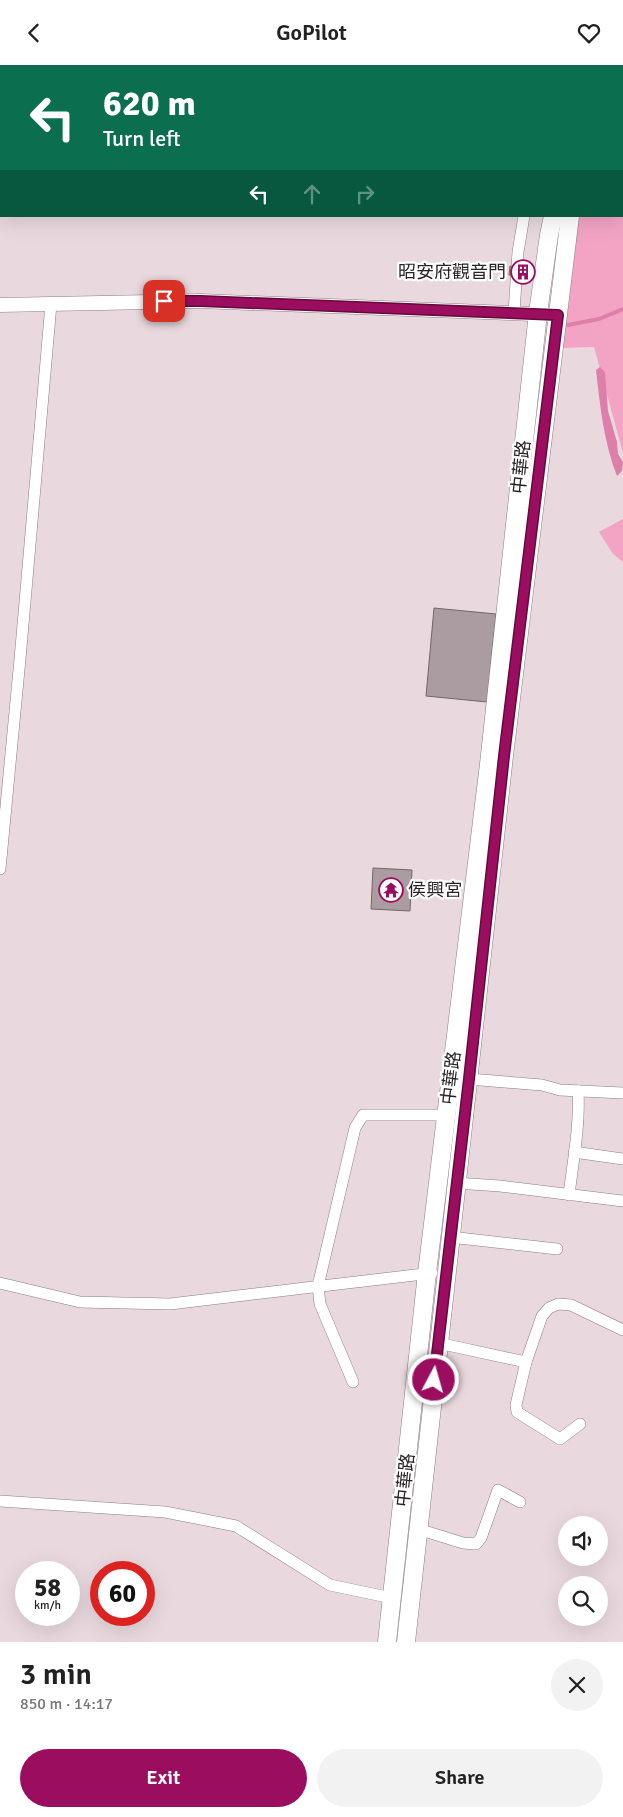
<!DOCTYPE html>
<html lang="en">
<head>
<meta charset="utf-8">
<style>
	:root { --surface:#fff; --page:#f2f2f2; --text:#222; --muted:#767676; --accent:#9b0e5f }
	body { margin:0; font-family:Signika,"Noto Sans TC",sans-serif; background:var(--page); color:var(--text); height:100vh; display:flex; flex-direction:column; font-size:19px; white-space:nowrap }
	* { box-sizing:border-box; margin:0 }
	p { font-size:16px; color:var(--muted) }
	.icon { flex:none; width:28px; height:28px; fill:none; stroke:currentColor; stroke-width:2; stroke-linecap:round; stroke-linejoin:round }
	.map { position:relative; height:1577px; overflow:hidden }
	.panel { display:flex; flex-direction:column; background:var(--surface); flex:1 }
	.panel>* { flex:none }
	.hud { position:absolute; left:0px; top:0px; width:624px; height:152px; box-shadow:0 5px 20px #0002; background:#0b6e4f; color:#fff; overflow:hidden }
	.tools { position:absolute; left:558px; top:1451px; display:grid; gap:10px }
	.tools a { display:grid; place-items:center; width:50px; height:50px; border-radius:50%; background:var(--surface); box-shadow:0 5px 20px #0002; font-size:25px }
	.speed { position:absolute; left:15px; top:1496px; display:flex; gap:10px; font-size:25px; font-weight:700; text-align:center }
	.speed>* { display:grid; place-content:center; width:65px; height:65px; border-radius:50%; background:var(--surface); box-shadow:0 5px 20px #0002; line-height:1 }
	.speed small { font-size:12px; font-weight:400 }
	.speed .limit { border:8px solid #d22; background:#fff; color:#111 }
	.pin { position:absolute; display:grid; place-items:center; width:42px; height:42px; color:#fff; margin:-21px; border-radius:10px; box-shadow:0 2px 8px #0006 }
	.me { position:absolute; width:55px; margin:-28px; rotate:6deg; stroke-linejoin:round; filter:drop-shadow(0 0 4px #0008) }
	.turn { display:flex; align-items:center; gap:18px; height:105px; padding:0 20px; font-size:22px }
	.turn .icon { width:65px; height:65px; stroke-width:2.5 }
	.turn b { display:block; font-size:35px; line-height:42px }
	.lanes { display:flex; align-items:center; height:48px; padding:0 20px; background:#0003; justify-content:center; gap:25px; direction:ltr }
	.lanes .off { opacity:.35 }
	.round { display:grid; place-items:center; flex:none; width:52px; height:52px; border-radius:26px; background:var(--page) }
	.headline { display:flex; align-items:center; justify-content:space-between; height:85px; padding:0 20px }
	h1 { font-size:30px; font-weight:600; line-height:38px }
	.action { display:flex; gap:10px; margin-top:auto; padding:10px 20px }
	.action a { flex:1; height:58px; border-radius:30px; background:var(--accent); color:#fff; font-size:20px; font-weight:600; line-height:58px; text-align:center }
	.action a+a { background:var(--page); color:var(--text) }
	header { display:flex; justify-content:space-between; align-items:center; height:65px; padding:0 20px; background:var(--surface); font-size:22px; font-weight:600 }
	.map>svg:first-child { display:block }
	.green { fill:#f3a4c5 }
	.water { fill:#dd7fa8 }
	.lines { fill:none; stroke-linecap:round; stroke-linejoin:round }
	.stream { stroke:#dd7fa8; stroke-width:4 }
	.building { fill:#ab9ca1; stroke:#72656a }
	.minor-casing { stroke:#8b7d82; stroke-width:12 }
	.tertiary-casing { stroke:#8b7d82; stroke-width:15 }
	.primary-casing { stroke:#8b7d82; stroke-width:19 }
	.minor { stroke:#fff; stroke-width:11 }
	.tertiary { stroke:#fff; stroke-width:14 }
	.primary { stroke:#fff; stroke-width:18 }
	.route-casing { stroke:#65093e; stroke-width:12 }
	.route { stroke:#9b0e5f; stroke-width:9 }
	.labels { text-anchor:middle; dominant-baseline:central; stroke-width:4.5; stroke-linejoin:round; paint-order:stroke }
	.poi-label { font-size:18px; fill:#2a2426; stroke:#fff; text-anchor:end }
	.street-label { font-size:18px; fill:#2a2426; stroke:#fff }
</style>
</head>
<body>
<header><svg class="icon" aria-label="back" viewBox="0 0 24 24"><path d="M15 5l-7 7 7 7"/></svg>GoPilot<svg class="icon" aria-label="heart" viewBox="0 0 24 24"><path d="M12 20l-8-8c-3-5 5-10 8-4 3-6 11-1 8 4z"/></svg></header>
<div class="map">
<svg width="623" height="1577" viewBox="0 0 623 1577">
	<rect width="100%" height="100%" fill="#e9d9df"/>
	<g class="green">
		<polygon points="623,11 623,388 594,282 561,283 577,151 622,151"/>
		<polygon points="623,454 623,497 613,489 599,467"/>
	</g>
	<path class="water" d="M600 302 605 307 608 346 617 377 618 389 623 397 622 406 617 411C604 378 600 341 596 305Z"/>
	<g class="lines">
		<polyline class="stream" points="568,260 599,254 623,244"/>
	</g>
	<g class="building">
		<polygon points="510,201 536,203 536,212 509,210"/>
		<polygon points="434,543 496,549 487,637 426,631"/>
		<polygon points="373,803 412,805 410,846 371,844"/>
	</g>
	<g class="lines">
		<g class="minor-casing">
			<g id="minor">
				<polyline points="569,1 569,0"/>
				<polyline points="514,247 518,187 524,151"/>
				<polyline points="0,804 20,594 51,239"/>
				<polyline points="469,1014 542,1020 560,1025 623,1028"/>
				<polyline points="574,1087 623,1094"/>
				<polyline points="456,1118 500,1121 623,1136"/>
				<path d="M569 1130C573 1096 580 1061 578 1026"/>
				<polyline points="450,1172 557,1184"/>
				<polyline points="0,1218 80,1237 170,1239 432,1208"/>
				<polyline points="438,1278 526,1297"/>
				<polyline points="353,1317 320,1239 318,1221 355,1063 363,1050 446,1050"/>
				<polyline points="580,1359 560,1374 517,1347 516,1340 526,1297 542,1251 549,1243 558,1239 571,1240 623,1265"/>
				<polyline points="0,1436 165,1447 236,1461 330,1520 392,1533"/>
				<polyline points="418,1464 463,1478 476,1479 481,1473 498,1425 520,1437"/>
			</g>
		</g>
		<g class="tertiary-casing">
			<polyline id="tertiary" points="0,240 201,236 558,250"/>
		</g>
		<g class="primary-casing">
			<g id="primary">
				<polyline points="598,1 598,0"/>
				<polyline points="619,1 619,0"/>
				<polyline points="387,1577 427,1208 489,699 538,248 549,170 553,151"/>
				<polyline points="406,1577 504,691 570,151"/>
			</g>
		</g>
		<use href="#minor" class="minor"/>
		<use href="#tertiary" class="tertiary"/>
		<use href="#primary" class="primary"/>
	</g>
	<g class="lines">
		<g class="route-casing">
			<polyline id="route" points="164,236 201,236 558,250 504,691 469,1014 434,1315"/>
		</g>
		<use href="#route" class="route"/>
	</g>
	<defs>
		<g id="building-ring" transform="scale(1.25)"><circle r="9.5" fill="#fff" stroke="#9b0e5f" stroke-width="1.5"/><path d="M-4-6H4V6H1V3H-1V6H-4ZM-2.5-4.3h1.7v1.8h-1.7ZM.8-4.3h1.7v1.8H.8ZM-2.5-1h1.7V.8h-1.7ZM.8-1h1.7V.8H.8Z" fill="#9b0e5f"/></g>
		<g id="temple-ring" transform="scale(1.25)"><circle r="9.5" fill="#fff" stroke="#9b0e5f" stroke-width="1.5"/><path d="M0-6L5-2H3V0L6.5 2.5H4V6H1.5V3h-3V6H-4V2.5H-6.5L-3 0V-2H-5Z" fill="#9b0e5f"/></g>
	</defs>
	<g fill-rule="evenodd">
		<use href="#building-ring" x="523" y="207"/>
		<use href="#temple-ring" x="391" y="825"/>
	</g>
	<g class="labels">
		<g class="poi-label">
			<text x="506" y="207">昭安府觀音門</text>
			<text x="408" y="825" text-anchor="start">侯興宮</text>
		</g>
		<g class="street-label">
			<text transform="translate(521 402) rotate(-84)">中華路</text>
			<text transform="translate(451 1013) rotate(-83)">中華路</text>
			<text transform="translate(405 1415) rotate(-84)">中華路</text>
		</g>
	</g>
</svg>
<div class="tools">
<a><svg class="icon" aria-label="sound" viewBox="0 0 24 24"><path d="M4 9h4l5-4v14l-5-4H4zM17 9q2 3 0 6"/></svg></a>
<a><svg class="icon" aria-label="search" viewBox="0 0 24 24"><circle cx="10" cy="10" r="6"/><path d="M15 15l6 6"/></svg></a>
</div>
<div class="speed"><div>58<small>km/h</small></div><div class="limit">60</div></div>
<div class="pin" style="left:164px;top:236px;background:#d93025"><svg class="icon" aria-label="arrive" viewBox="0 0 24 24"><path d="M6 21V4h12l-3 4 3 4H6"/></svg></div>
<svg class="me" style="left:434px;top:1315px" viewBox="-20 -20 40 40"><circle r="17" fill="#9b0e5f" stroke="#fff" stroke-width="3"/><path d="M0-11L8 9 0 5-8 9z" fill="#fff"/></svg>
<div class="hud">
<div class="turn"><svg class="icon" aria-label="left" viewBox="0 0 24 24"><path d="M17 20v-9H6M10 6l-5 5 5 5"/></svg><div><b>620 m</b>Turn left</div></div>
<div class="lanes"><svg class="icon" aria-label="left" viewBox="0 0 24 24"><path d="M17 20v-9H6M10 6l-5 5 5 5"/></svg><svg class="icon off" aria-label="ahead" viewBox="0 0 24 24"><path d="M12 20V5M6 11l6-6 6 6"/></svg><svg class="icon off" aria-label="right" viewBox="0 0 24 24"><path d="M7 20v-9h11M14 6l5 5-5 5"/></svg></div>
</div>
</div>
<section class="panel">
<div class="headline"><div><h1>3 min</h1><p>850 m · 14:17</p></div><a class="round"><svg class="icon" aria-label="close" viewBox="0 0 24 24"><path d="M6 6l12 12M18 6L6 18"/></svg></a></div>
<div class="action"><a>Exit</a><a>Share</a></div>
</section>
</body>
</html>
